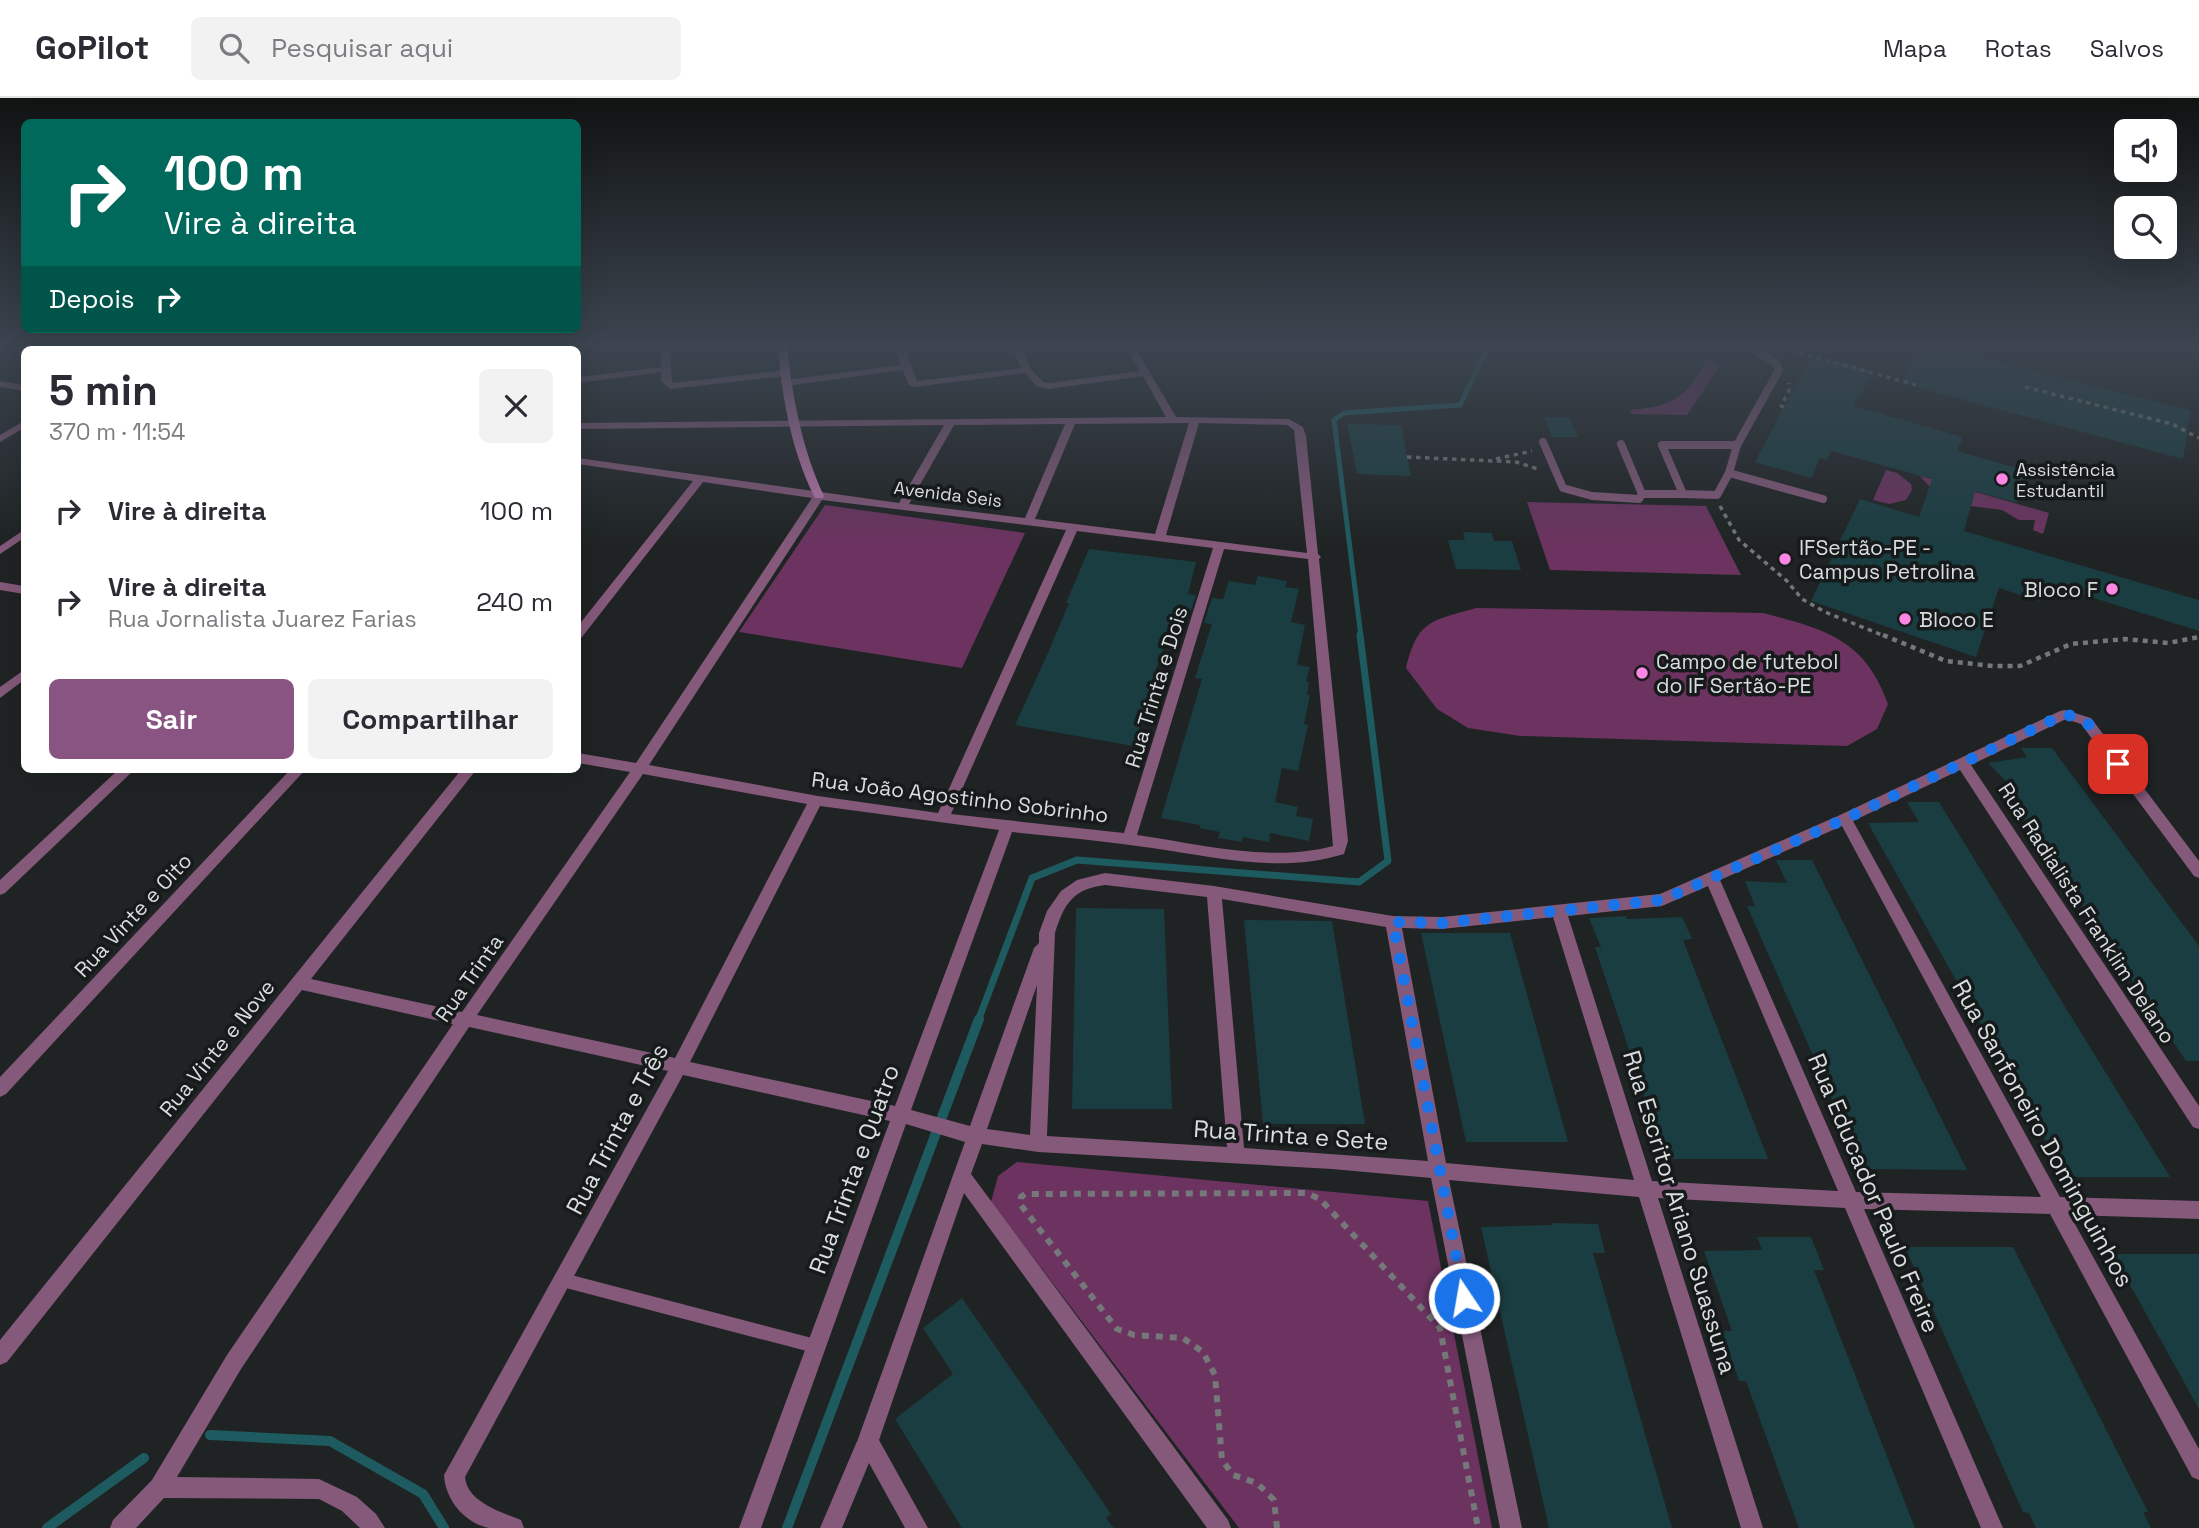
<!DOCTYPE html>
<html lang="pt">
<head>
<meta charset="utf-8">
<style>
	:root { --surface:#fff; --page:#f2f2f3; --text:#2b2b33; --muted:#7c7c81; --line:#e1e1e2; --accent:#895482 }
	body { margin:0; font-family:"Space Grotesk",sans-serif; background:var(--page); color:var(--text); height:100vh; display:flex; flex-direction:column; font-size:26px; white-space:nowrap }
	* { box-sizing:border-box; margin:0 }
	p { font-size:23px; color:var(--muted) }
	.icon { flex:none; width:38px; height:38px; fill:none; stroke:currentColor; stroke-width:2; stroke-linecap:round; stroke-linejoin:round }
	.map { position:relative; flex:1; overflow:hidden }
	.drawer { position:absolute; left:21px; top:248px; width:560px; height:427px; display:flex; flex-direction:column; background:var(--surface); border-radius:10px; box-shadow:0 7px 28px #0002 }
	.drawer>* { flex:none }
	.hud { position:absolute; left:21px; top:21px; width:560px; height:214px; border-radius:10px; box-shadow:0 7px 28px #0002; background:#00695c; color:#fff; overflow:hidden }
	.controls { position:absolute; left:2114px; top:21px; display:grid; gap:14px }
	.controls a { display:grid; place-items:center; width:63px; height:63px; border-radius:10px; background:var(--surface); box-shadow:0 7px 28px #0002; font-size:35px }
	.pin { position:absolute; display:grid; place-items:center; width:60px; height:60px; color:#fff; margin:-30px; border-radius:14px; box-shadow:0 4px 10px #0006 }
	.me { position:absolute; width:77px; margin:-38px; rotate:348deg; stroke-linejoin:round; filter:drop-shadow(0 0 5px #0008) }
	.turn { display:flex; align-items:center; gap:24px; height:147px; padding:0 28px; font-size:32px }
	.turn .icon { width:91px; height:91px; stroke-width:2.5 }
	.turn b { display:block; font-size:49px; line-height:60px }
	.then { display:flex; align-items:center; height:66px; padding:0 28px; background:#0003; gap:14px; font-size:26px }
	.round { display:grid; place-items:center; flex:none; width:74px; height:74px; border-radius:10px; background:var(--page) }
	.head { display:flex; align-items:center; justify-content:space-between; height:119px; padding:0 28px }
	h1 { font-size:42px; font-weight:800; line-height:52px }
	.button { display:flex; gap:14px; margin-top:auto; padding:14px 28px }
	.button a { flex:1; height:80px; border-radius:10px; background:var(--accent); color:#fff; font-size:28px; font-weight:800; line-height:80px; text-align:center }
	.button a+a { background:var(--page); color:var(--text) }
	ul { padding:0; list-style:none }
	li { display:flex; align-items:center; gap:21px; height:91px; padding:0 28px }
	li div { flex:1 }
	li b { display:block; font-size:26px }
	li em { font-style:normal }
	header { display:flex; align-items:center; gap:42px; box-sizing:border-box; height:98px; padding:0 35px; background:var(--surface); border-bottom:2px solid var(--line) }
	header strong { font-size:33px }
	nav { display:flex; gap:38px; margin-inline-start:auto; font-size:24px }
	.search { width:490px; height:63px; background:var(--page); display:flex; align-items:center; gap:18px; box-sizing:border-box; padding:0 24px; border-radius:10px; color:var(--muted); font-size:26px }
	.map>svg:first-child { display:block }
	.green { fill:#6c3360 }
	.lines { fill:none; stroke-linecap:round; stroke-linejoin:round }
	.stream-far2 { stroke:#1e5b60; stroke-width:5 }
	.stream-far1 { stroke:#1e5b60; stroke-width:7 }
	.stream { stroke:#1e5b60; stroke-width:10 }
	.building { fill:#1a3d41 }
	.path-far2 { stroke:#747878; stroke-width:3.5; stroke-dasharray:4.5 4.5; stroke-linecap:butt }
	.path-far1 { stroke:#747878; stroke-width:4.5; stroke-dasharray:5 5; stroke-linecap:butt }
	.path { stroke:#747878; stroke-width:6; stroke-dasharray:7 7; stroke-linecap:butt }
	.lane-far1 { stroke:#84597a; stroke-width:8 }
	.lane { stroke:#84597a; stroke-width:14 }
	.street { fill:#84597a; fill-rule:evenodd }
	.secondary { fill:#bc77ac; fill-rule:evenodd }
	.route { stroke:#1a73e8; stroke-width:12; stroke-dasharray:0 21.6 }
	.poi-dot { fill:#fc86e3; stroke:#161a1a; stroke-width:2.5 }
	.labels { text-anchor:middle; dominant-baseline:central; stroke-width:7; stroke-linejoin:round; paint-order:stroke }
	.far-poi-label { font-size:18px; fill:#dadddd; stroke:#161a1a; text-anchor:start }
	.far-street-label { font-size:18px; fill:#dadddd; stroke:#161a1a }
	.poi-label { font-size:21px; fill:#dadddd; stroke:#161a1a; text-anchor:start }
	.street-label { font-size:21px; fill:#dadddd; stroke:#161a1a }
	.near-street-label { font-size:24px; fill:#dadddd; stroke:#161a1a }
</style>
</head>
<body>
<header>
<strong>GoPilot</strong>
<div class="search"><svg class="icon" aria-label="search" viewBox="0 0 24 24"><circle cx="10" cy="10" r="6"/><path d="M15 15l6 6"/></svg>Pesquisar aqui</div>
<nav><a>Mapa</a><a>Rotas</a><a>Salvos</a></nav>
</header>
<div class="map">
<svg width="2199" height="1430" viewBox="0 0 2199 1430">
	<rect width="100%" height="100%" fill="#1f2323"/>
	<g class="green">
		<path d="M1711 262 1720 268 1687 317 1632 316 1630 312C1672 308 1685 302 1706 263Z"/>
		<polygon points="1886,372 1897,375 1911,386 1912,392 1906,402 1889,406 1873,402"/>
		<polygon points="1920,378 2049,415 2043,436 2033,432 2035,422 2019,422 2002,412 1971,408 1973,401 1930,389"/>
		<polygon points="1527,404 1706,408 1741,477 1550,472"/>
		<polygon points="825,407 1025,435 962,570 739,534"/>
		<path d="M1476 510 1763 515C1825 531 1865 541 1888 606L1877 631 1847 648 1520 638 1468 630 1437 611 1406 570C1418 521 1432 523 1476 510Z"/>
		<polygon points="1017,1064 1428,1103 1492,1430 1239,1430 991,1104 998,1078"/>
	</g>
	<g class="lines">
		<polyline class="stream-far2" points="1361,539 1334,322 1344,315 1460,307 1488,249"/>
		<polyline class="stream-far1" points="978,923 1032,780 1077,762 1359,784 1388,763 1360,537"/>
		<g class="stream">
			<polyline points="210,1337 330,1343 423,1396 444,1430"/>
			<polyline points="47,1430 144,1360"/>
			<polyline points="787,1430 979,921"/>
		</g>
	</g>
	<g class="building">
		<polygon points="1927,249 1938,249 2191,312 2183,361 1902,285 1914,259 1922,261"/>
		<polygon points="1812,256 1874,273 1853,308 1963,339 1957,353 2024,372 2017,405 1975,393 1964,433 2199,502 2199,533 2046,485 2041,504 1999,490 1976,559 1811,503 1860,401 1919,419 1932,381 1831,353 1827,362 1820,360 1811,380 1755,364"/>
		<polygon points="1544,319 1570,320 1578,339 1552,339"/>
		<polygon points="1347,326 1401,327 1411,378 1357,376"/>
		<polygon points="1463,434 1492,435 1494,443 1512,443 1521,472 1456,471 1448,442 1465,442"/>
		<polygon points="1089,451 1196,464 1188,496 1196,497 1187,523 1178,522 1169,547 1165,546 1146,600 1150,600 1133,648 1015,627 1047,557 1069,505 1066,505"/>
		<polygon points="1258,478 1287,483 1285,489 1299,491 1291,524 1305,527 1297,567 1310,569 1306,583 1309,584 1307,597 1310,597 1304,626 1308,627 1298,673 1282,670 1275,704 1298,709 1296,718 1313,721 1309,743 1270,735 1269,744 1243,739 1242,744 1218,740 1220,734 1200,730 1200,727 1161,720 1202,581 1195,580 1212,526 1204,525 1212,500 1223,501 1229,483 1255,487"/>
		<polygon points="2021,650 2052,650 2199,848 2199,963 2186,963 2002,688 2011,688 1988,665 2027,659"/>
		<polygon points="1907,704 1939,704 2170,1079 2066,1079 1868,725 1919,724"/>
		<polygon points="1776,762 1812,762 1967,1072 1863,1071 1747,808 1755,808 1745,783 1787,785"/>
		<polygon points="1076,810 1164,811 1172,1011 1072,1011"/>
		<polygon points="1626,818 1627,821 1682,819 1692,841 1683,842 1768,1061 1665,1061 1595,849 1601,849 1589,820"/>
		<polygon points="1244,822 1332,823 1365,1026 1263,1026"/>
		<polygon points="1421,835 1510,835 1568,1044 1466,1044"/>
		<polygon points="1553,1125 1598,1126 1605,1155 1593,1155 1672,1430 1549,1430 1481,1129 1553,1127"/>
		<polygon points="1757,1139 1811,1139 1824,1172 1814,1172 1915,1430 1799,1430 1746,1283 1739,1283 1722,1233 1732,1233 1704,1153 1762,1152"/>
		<polygon points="1905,1149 2013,1149 2148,1414 2143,1414 2151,1430 2036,1430 2029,1415 2023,1414"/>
		<polygon points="2111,1156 2199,1156 2199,1311 2134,1194"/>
		<polygon points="962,1200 1111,1416 1106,1420 1114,1430 962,1430 895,1321 953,1276 923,1230"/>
	</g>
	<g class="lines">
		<g class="path-far2">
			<polyline points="1782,250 1916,287"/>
			<polyline points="2025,289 2172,326 2199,340"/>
			<polyline points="1784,309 1781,308 1789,293 1789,285"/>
			<polyline points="1407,359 1516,364 1538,371"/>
			<polyline points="1496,361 1532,353"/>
			<polyline points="1720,408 1739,442 1787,483 1802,501 1825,514 1887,539"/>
		</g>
		<polyline class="path-far1" points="1883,537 1946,563 1993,568 2020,568 2071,546 2125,541 2168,545 2199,539"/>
		<polyline class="path" points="1277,1430 1274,1402 1257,1385 1233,1377 1222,1362 1215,1277 1203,1254 1183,1240 1134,1237 1117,1231 1020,1106 1021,1099 1025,1096 1306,1095 1320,1101 1440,1230 1478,1430"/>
		<g class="lane-far1">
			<polyline points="1543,344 1563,390 1592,398 1639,401 1642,396"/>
			<polyline points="1621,346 1642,396 1683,396"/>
			<polygon points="1662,347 1737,347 1729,375 1717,397 1683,396"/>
			<polyline points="1737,347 1779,272 1776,265 1749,249"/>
			<polyline points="1729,375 1823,401"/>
		</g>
		<polyline class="lane" points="563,1182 815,1248"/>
		<g class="street">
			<polygon points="137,249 148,249 145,252 133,252"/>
			<polygon points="183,249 192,249 195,252 185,252"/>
			<polygon points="314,249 323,249 322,252 312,252"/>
			<polygon points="429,249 437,249 438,252 428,252"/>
			<polygon points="544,249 552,249 553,252 543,252"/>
			<polygon points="661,249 670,249 672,285 785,272 790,275 785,278 670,291 661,283 661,274 578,285 578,279 661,269"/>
			<path d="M895 249H904L917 283 1021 270 1012 249H1021L1031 271 1043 284 1049 285 1140 273 1126 249H1135L1176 319 1289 321 1303 329 1306 338 1318 456 1321 459 1319 461 1348 743 1344 756C1280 776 1216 759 1152 750 1106 743 1059 739 1012 734L911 1012 970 1028 1034 850 1039 845V835L1047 813 1061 793 1077 782 1105 775 1214 788 1393 818 1442 819 1660 796 1840 717 2060 613 2065 612 2091 620 2199 763V780L2194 778 2081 626 2066 621 1971 667 2199 1008V1031L2193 1029 1960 672 1853 723 2060 1099 2199 1103V1121L2070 1117 2199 1351V1382L2192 1379 2050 1116 1864 1111 2003 1430H1981L1845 1110 1658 1100 1763 1430H1741L1639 1099 1449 1082 1522 1430H1500L1431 1080 1332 1071 1038 1054 982 1046 971 1076 1228 1422 1231 1430H1207L964 1095 879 1342 928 1430H905L869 1365 842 1430H820L858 1341 965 1044 906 1026 761 1430H739L890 1023 683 977 465 1379C467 1404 501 1414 521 1422L524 1430C513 1430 500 1430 489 1430 464 1425 445 1401 444 1377L668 973 469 929 241 1271 177 1379 319 1381 357 1399 376 1416 385 1430H360L342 1413 319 1401 164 1400 136 1430H110L113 1422 152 1382 227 1257 453 926 302 892 7 1264 0 1267V1242L461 672H476L311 881 462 914 630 674 578 665V655L636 665 812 400 703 384 582 539 578 540V528L693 383 578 366V360L899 405 944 327 578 331V325L1166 319 1143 278 1049 291 1037 289 1025 275 913 289 908 286 903 272 786 288 781 285 786 282 901 267ZM1189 325 1155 436 1035 421 1075 326ZM1199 325 1287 327 1294 332 1307 455 1166 437ZM1065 326 1025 420 909 406 954 327ZM822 402 1066 432 938 715 818 698 649 667ZM1077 433 1213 450 1124 735 951 716ZM1224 451 1308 461 1333 748C1269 765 1201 746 1137 737ZM643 676 807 706 675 960 477 917ZM820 708 999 732 895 1008 690 964ZM1842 728 2041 1099 1856 1094 1720 782ZM1105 787 1207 799 1227 1049 1047 1038 1055 835C1064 806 1073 791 1105 787ZM1708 788 1838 1093 1652 1083 1568 818 1662 808ZM1222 801 1386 829 1428 1063 1244 1050ZM1553 819 1634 1082 1446 1065 1402 830 1442 831ZM1037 887 1030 1037 987 1031Z"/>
			<polygon points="0,283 24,287 24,293 0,289"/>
			<polygon points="24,323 24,330 0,344 0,337"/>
			<polygon points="24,432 24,440 0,456 0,448"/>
			<polygon points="0,484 24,488 24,496 0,492"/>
			<polygon points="24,572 24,582 0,600 0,589"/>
			<polygon points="118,672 134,672 5,795 0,797 0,782"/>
			<polygon points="290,672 305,672 6,996 0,999 0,979"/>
		</g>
		<path class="secondary" d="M778 249H787C793 301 802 351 824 398L823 400H815L814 398C791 351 782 300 778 249Z"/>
	</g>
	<linearGradient id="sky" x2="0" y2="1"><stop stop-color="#111313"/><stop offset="0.55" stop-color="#3c4550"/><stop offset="1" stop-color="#3c4550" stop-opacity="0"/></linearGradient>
	<rect width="2199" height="449" fill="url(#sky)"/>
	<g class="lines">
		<polyline class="route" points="1464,1200 1393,824 1442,825 1662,802 1845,721 2065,616 2086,623 2118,666"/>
	</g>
	<g class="poi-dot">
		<circle cx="2002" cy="381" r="7"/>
		<circle cx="1785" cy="461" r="7"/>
		<circle cx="2112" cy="491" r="7"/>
		<circle cx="1905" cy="521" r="7"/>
		<circle cx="1642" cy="575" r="7"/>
	</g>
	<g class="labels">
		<g class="far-poi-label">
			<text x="2016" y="371">Assistência<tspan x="2016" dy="21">Estudantil</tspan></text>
		</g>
		<g class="far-street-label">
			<text transform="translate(948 396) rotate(7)">Avenida Seis</text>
		</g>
		<g class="poi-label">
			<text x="1799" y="449">IFSertão-PE -<tspan x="1799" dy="24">Campus Petrolina</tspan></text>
			<text x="2098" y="491" text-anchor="end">Bloco F</text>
			<text x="1919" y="521">Bloco E</text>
			<text x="1656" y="563">Campo de futebol<tspan x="1656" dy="24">do IF Sertão-PE</tspan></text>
		</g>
		<g class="street-label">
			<text transform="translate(1156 589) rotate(-73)">Rua Trinta e Dois</text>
			<text transform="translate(960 699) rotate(7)">Rua João Agostinho Sobrinho</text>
			<text transform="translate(2087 815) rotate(57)">Rua Radialista Franklim Delano</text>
			<text transform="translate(133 817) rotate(-47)">Rua Vinte e Oito</text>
			<text transform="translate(469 880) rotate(-55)">Rua Trinta</text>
			<text transform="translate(217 950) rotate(-51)">Rua Vinte e Nove</text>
		</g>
		<g class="near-street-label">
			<text transform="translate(617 1031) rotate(-62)">Rua Trinta e Três</text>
			<text transform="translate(2043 1035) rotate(61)">Rua Sanfoneiro Dominguinhos</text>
			<text transform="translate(1291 1037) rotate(4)">Rua Trinta e Sete</text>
			<text transform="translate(854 1071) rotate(-70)">Rua Trinta e Quatro</text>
			<text transform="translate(1874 1095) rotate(67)">Rua Educador Paulo Freire</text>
			<text transform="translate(1680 1114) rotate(73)">Rua Escritor Ariano Suassuna</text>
		</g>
	</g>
</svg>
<div class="controls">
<a><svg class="icon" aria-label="sound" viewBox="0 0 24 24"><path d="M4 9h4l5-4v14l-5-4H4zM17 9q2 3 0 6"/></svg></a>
<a><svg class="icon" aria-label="search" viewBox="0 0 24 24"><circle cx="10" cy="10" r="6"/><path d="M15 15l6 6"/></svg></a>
</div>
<div class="pin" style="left:2118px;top:666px;background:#d93025"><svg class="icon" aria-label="arrive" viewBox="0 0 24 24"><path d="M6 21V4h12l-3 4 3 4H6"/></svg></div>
<svg class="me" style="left:1464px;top:1200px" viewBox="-20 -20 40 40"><circle r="17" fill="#1a73e8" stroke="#fff" stroke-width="3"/><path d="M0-11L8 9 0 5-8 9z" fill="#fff"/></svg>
<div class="hud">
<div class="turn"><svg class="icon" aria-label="right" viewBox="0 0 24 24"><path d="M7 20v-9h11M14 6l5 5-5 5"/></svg><div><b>100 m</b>Vire à direita</div></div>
<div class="then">Depois<svg class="icon" aria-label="right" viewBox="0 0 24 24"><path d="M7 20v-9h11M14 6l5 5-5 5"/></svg></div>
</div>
<section class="drawer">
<div class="head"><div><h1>5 min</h1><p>370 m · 11:54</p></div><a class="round"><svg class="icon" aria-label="close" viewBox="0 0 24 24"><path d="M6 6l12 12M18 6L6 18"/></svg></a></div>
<ul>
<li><svg class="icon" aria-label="right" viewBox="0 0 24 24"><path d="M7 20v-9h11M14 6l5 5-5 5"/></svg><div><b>Vire à direita</b></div><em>100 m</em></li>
<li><svg class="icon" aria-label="right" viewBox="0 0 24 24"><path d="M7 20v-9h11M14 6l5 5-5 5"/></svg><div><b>Vire à direita</b><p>Rua Jornalista Juarez Farias</p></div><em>240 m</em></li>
</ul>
<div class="button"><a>Sair</a><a>Compartilhar</a></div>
</section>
</div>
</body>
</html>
